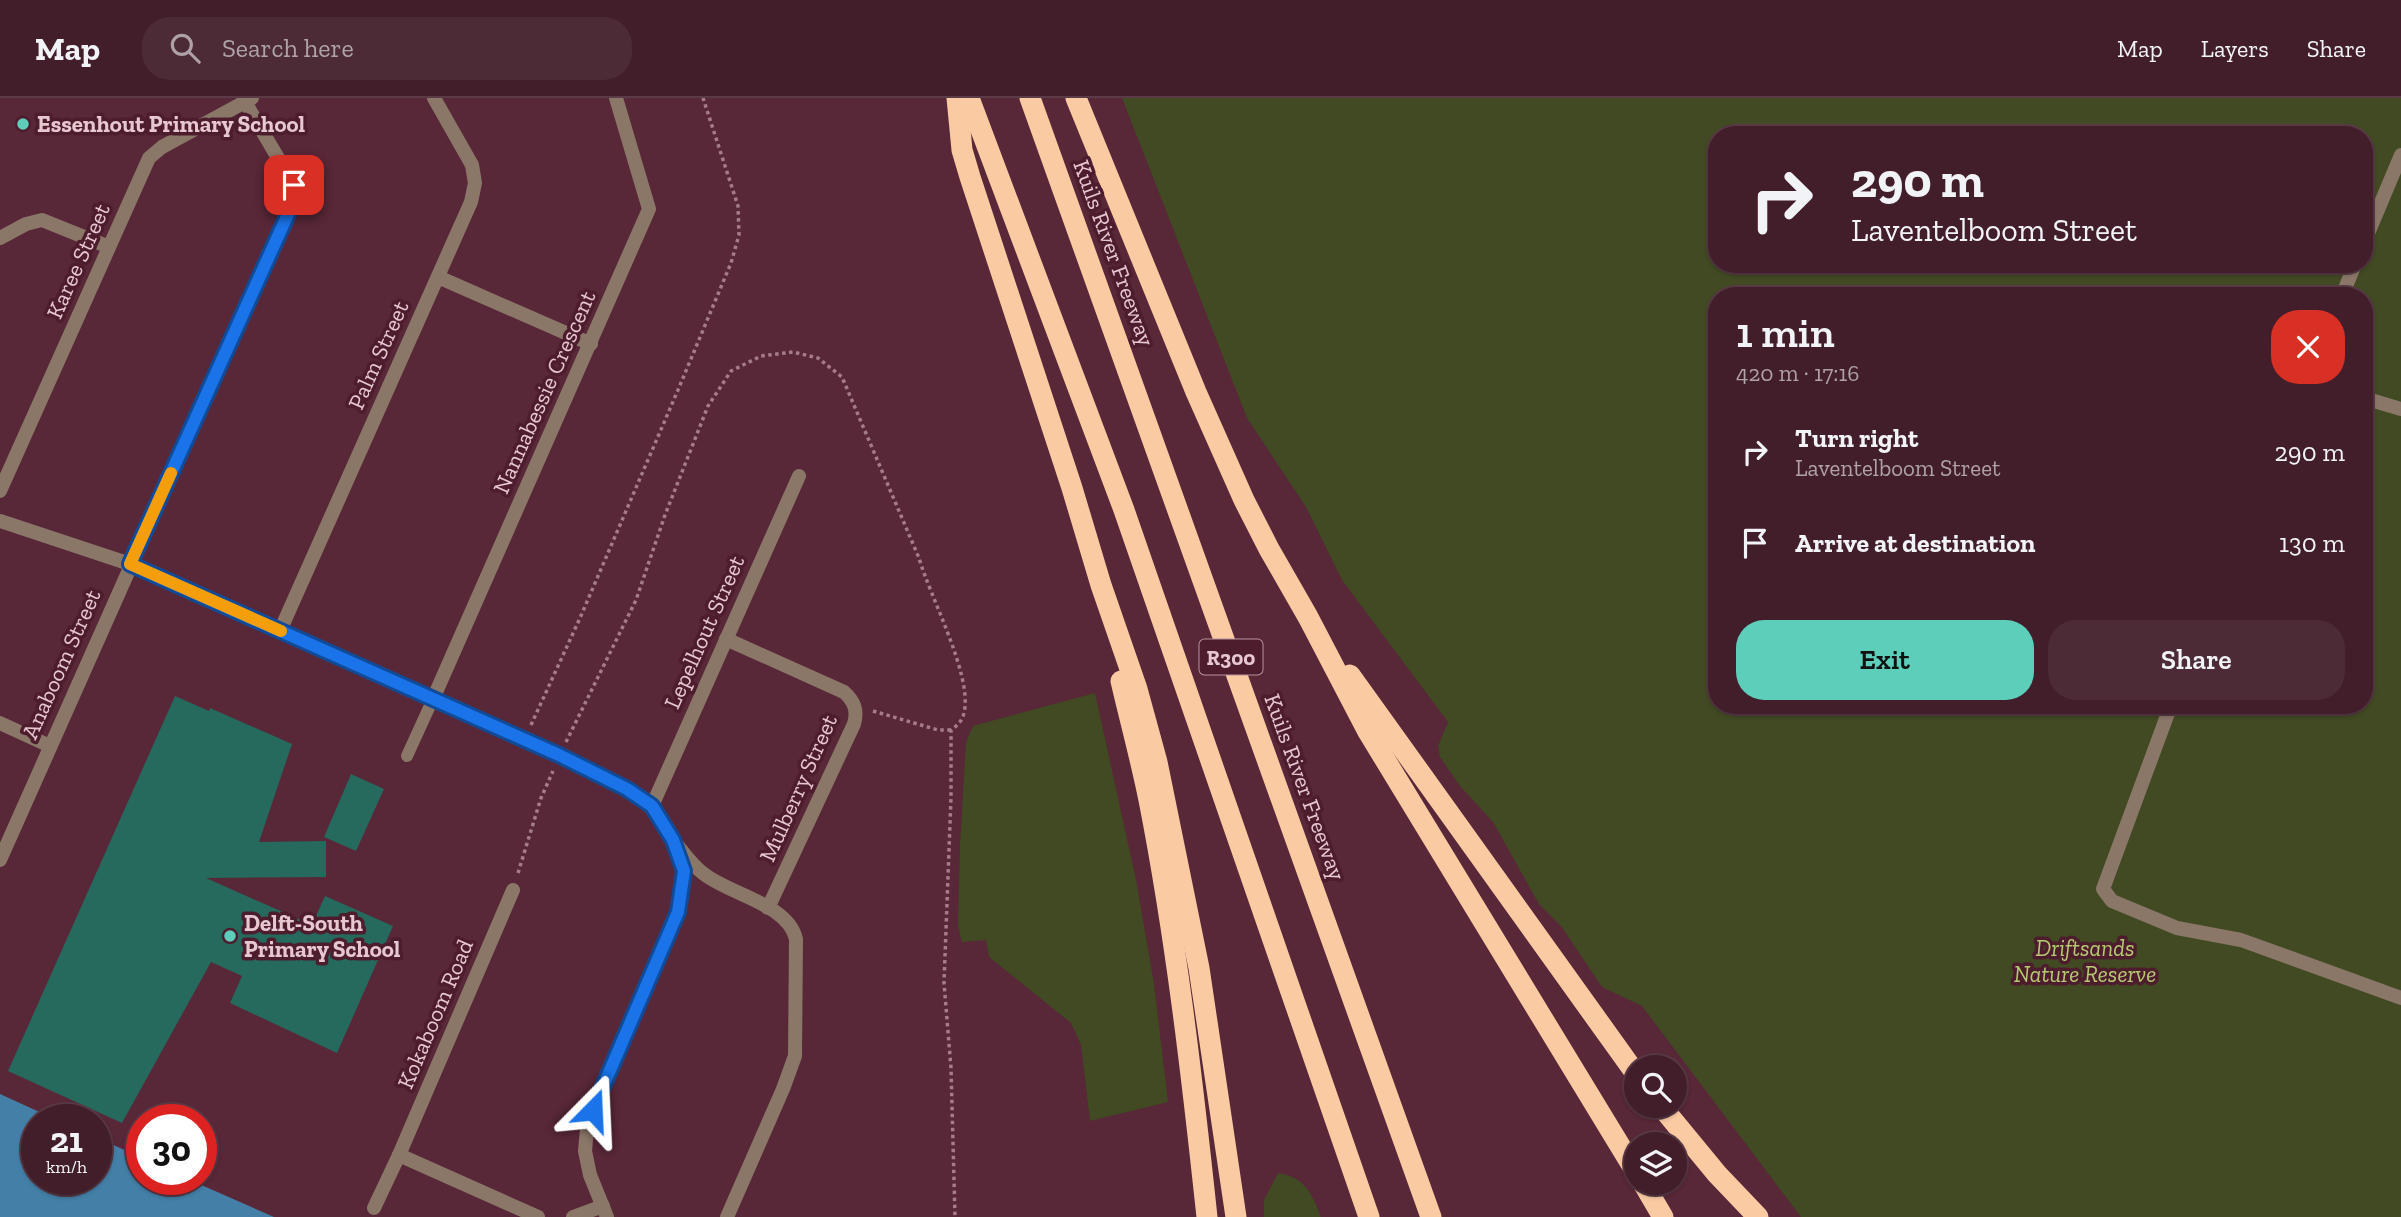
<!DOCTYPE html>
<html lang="en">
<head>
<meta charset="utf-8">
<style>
	:root { --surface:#421d2a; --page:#4c2a36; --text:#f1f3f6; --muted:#aea2a8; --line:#5a3b47; --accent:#5cceba }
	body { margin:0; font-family:"Zilla Slab",serif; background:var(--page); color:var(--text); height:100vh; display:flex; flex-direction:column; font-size:26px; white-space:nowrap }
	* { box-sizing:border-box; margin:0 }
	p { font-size:23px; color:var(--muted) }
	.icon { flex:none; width:38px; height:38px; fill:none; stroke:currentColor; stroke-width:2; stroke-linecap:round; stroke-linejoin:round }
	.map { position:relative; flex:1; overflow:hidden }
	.details { position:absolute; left:1708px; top:189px; width:665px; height:427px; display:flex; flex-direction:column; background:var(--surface); border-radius:28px; box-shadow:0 2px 5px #0004,0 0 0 2px var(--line) }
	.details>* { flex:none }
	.guide { position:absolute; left:1708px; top:28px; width:665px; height:147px; border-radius:28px; box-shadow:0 2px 5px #0004,0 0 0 2px var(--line); background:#421d2a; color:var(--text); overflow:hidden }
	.tools { position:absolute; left:1624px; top:957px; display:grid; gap:14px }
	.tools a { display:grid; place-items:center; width:63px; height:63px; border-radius:50%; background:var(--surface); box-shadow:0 2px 5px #0004,0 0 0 2px var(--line); font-size:35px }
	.speed { position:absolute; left:21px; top:1006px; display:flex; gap:14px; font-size:35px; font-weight:700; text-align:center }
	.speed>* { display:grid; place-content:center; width:91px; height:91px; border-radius:50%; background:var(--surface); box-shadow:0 2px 5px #0004,0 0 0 2px var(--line); line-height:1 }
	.speed small { font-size:18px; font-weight:400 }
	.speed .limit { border:10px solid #d22; background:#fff; color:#111 }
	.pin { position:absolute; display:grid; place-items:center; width:60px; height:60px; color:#fff; margin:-30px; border-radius:14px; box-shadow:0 4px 10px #0006 }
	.me { position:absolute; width:77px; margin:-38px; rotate:21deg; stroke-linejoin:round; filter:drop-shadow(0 0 5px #0008) }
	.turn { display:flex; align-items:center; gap:24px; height:147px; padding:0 28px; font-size:32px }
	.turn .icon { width:91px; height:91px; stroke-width:2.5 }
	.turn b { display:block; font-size:49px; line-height:60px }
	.round { display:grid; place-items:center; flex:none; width:74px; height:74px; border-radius:28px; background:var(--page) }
	.headline { display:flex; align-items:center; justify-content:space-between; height:119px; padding:0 28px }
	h1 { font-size:42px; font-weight:600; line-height:52px }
	.primary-button { display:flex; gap:14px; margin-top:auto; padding:14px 28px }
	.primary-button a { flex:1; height:80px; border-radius:28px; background:var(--accent); color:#111; font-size:28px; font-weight:600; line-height:80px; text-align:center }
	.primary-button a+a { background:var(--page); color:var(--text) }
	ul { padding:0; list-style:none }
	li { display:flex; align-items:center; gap:21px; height:91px; padding:0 28px }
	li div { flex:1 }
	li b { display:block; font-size:26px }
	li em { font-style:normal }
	header { display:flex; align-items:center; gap:42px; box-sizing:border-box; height:98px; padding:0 35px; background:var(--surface); border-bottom:2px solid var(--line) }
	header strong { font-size:33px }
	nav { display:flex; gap:38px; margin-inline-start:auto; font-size:24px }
	.search { width:490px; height:63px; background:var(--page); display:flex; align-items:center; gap:18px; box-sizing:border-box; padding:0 24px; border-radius:28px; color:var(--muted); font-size:26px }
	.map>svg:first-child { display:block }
	.green { fill:#414a22; fill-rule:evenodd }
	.water { fill:#437fa7 }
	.building { fill:#26695d }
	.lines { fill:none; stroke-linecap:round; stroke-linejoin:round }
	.path { stroke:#a57d8a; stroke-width:3.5; stroke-dasharray:3.5 3.5; stroke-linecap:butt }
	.lane { stroke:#8b7768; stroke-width:12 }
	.street { stroke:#8b7768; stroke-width:14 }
	.highway { stroke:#facaa3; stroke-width:21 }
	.route-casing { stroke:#114b97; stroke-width:18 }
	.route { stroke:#1a73e8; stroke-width:12 }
	.slow { stroke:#f59e0b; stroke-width:12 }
	.poi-dot { fill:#5cceba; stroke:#4d1d2e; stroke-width:2.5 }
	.labels { text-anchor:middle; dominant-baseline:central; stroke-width:7; stroke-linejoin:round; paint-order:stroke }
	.shield { fill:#4d1d2e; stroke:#b9949f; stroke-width:2 }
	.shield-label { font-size:21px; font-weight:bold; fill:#e7c7d0 }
	.poi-label { font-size:23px; font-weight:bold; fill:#e7c7d0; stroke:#4d1d2e; text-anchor:start }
	.street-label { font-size:23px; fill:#e7c7d0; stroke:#4d1d2e }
	.park-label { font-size:23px; font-style:italic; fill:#b5ca70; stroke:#4d1d2e }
</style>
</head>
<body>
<header>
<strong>Map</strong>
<div class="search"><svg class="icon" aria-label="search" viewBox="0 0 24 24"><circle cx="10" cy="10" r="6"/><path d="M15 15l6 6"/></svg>Search here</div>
<nav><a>Map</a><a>Layers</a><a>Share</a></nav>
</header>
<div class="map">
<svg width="2401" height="1119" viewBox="0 0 2401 1119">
	<rect width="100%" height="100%" fill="#582738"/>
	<g class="green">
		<path d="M1122 0H2401V1119H1801L1642 908 1602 889 1561 828 1539 806 1493 724 1460 688 1440 659 1438 648 1448 624 1342 482 1306 409 1247 320ZM1717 37H2364V166H1717ZM1717 198H2364V607H1717Z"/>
		<polygon points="1095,595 1136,782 1154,886 1168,1004 1090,1023 1081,947 1071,925 989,859 986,842 962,844 958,828 960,747 966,644 973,628"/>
		<path d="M1278 1075C1305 1079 1312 1096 1321 1119H1264V1102Z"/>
	</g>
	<polygon class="water" points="0,996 57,1022 37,1022 37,1082 96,1082 96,1039 142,1060 142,1082 190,1082 274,1119 0,1119"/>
	<g class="building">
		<polygon points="175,598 209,613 210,610 292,646 259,744 326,743 326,779 206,780 312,827 325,798 393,828 337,955 230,905 242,878 211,864 122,1025 8,973"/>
		<polygon points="351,676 384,691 356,753 324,739"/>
	</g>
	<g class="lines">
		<g class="path">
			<polyline points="873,613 938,632 951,632"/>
			<polyline points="531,627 580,520 678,292 731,165 739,137 738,108 703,0"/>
			<path d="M566 644 636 502 665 417 708 308 731 273 761 258 793 254 818 260 842 279 919 460C930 499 973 578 964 615 962 623 958 627 951 632V699L944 885 951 970 955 1119"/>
			<polyline points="518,775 541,700 553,673"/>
		</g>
		<polyline class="lane" points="407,658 433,601"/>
		<g class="street">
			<polyline points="0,140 26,126 42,122 109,149"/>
			<polyline points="2364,145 2401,57"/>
			<polyline points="438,179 591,246"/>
			<polyline points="2342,198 2355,166"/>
			<polyline points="2364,300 2401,311"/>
			<polyline points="0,393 149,60 162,49 252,0"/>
			<path d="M0 423 130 466 559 657C611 682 658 695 677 755 679 761 683 769 683 775 684 788 681 801 678 814L600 993 587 1031 585 1053 590 1077 607 1119"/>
			<polyline points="280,533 471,104 475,85 472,67 434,0"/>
			<path d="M726 541 844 594C854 603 858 612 854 626L768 810"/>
			<polyline points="433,601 649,111 616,0"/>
			<polyline points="2171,607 2103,791 2112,803 2177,830 2241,842 2401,900"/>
			<polyline points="0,625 50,648"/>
			<polyline points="652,708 799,378"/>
			<path d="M678 748C686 758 694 769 704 776 731 797 788 806 796 841L795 958 783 991 727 1119"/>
			<polyline points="0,762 295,99 294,87 245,4"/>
			<polyline points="399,1057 538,1119"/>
			<polyline points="374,1110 399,1057 513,792"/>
			<polyline points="573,1119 603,1108"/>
		</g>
		<g class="highway">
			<polyline points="957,0 962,52 970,79 1072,390 1101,487 1137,591 1157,664 1199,870 1236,1119"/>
			<polyline points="969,0 1124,412 1369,1119"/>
			<polyline points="1030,0 1431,1119"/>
			<polyline points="1076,0 1196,294 1244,402 1269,451 1308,519 1367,632 1636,1074"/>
			<polyline points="1350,577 1636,976"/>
			<path d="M1121 583C1130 622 1141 662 1149 702 1176 840 1192 979 1207 1119"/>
			<polyline points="1661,1008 1717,1076 1758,1119"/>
			<polyline points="1643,1085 1663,1119"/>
		</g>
	</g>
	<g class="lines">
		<g class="route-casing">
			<polyline id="route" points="294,87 295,93 293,105 130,466 559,657 627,691 652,708 673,742 684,773 678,814 593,1012"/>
		</g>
		<use href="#route" class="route"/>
		<polyline class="slow" points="171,375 130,466 281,533"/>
	</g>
	<g class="poi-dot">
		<circle cx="23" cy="26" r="7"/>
		<circle cx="230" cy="838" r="7"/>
	</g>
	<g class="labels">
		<rect class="shield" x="1199.5" y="541.5" width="63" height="35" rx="5"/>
		<g class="shield-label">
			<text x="1231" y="559">R300</text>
		</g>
		<g class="poi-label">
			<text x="37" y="26">Essenhout Primary School</text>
			<text x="244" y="825">Delft-South<tspan x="244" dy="26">Primary School</tspan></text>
		</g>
		<g class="street-label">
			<text transform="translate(1114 155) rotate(70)">Kuils River Freeway</text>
			<text transform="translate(78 163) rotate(-66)">Karee Street</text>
			<text transform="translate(378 257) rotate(-66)">Palm Street</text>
			<text transform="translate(544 294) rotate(-66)">Nannabessie Crescent</text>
			<text transform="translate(704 534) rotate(-66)">Lepelhout Street</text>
			<text transform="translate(61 566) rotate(-66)">Anaboom Street</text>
			<text transform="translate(1305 689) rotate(70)">Kuils River Freeway</text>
			<text transform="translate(798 690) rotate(-66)">Mulberry Street</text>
			<text transform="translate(435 916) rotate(-67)">Kokaboom Road</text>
		</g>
		<g class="park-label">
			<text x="2085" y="850">Driftsands<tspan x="2085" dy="26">Nature Reserve</tspan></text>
		</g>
	</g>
</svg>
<div class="tools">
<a><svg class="icon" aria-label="search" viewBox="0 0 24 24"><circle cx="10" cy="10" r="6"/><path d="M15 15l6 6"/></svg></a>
<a><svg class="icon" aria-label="layers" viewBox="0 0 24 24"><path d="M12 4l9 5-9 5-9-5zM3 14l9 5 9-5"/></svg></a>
</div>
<div class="speed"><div>21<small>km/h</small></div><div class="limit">30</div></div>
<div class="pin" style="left:294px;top:87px;background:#d93025"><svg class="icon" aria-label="arrive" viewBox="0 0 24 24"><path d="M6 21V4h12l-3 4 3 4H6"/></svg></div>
<svg class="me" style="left:593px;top:1012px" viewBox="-20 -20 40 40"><path d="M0-17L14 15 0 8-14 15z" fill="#1a73e8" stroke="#fff" stroke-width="4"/></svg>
<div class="guide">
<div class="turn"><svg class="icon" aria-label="right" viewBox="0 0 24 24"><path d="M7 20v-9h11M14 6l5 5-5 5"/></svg><div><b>290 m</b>Laventelboom Street</div></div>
</div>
<section class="details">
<div class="headline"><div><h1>1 min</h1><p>420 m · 17:16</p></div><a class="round" style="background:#d93025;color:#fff"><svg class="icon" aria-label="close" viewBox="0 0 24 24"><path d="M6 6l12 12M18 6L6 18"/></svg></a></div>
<ul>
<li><svg class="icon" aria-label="right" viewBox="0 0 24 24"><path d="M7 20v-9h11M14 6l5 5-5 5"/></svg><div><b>Turn right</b><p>Laventelboom Street</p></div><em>290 m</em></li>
<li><svg class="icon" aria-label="arrive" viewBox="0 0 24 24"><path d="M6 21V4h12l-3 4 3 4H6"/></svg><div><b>Arrive at destination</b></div><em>130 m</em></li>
</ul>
<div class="primary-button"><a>Exit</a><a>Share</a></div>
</section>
</div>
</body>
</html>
